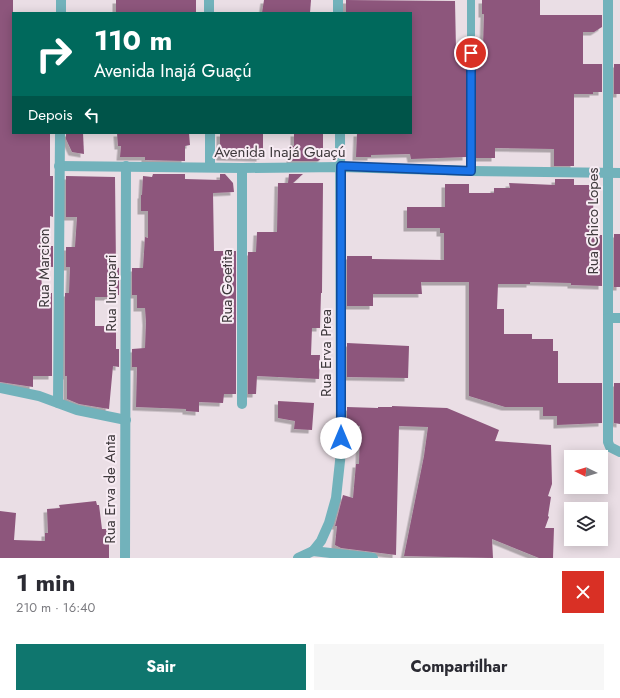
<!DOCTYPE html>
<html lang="pt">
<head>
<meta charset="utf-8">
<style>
	:root { --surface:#fff; --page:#f7f7f7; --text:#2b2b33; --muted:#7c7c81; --accent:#0f766e }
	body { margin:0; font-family:Jost,sans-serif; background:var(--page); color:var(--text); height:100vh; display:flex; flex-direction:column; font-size:15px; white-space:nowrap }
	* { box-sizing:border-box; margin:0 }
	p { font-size:13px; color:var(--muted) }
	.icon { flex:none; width:22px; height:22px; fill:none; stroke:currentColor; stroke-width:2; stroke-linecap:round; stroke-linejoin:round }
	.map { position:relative; height:558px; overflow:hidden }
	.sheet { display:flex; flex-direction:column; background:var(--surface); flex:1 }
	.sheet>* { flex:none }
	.top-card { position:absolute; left:12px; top:12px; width:400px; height:122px; border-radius:0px; box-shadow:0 2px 10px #0003; background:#00695c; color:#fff; overflow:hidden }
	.needle { width:26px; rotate:275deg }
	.tools { position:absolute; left:564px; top:450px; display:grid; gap:8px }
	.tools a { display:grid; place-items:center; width:44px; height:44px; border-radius:0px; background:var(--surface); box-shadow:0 2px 10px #0003; font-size:20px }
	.pin { position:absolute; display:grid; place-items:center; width:34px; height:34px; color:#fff; margin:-17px; border:2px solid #fff; border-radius:50%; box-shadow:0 1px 4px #0007 }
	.me { position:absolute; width:44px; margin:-22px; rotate:0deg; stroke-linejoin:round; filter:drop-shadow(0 0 3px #0008) }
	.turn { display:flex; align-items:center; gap:14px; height:84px; padding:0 16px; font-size:18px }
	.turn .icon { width:52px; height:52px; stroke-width:2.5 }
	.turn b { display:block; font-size:28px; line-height:34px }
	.then { display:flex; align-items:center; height:38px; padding:0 16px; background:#0003; gap:8px; font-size:15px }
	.round { display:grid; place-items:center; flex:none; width:42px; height:42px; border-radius:0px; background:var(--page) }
	.summary { display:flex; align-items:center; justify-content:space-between; height:68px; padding:0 16px }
	h1 { font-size:24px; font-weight:700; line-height:30px }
	.action { display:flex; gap:8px; margin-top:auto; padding:8px 16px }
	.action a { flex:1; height:46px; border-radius:0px; background:var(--accent); color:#fff; font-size:16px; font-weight:700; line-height:46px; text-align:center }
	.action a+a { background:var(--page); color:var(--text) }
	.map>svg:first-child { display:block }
	.building { fill:#8d567c; filter:url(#shadow) }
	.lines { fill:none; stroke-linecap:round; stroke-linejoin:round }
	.service { stroke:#72b2bb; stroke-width:8 }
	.minor { stroke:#72b2bb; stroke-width:10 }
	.route-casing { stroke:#114b97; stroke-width:10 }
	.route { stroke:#1a73e8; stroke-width:7 }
	.labels { text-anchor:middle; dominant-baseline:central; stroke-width:4; stroke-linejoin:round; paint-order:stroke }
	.street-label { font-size:15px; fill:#3f3a3d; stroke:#f7ebf3 }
</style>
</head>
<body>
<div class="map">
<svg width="620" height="558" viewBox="0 0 620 558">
	<defs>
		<filter id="shadow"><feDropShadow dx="-3.5" dy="3.5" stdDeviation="0" flood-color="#0004"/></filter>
	</defs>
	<rect width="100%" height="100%" fill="#eadee5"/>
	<g class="building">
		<polygon points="0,0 13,0 13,133 50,133 50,176 53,176 53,217 50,216 50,246 53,246 53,267 41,266 42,293 52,293 52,376 33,376 33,387 0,382"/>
		<rect x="116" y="0" width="80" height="13"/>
		<polygon points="264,0 311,0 310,13 262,13"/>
		<polygon points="346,0 455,1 456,50 466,49 466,157 411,159 410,154 371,155 371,157 356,157 357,133 411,133 411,13 346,13"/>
		<polygon points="482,0 540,0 540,15 602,15 602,27 594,32 583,32 583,64 602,64 602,92 593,92 593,94 574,94 574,166 554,166 554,149 495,148 495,158 476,158 476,48 483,47 484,14 482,14"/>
		<rect x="614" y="64" width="6" height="30"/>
		<polygon points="66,133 83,133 84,154 72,152 66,139"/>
		<polygon points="117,133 189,133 190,145 185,146 185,161 145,160 145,157 120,157 121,146 118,146"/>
		<polygon points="220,133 263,133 263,156 260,156 260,158 220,157"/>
		<polygon points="294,133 323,133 323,157 318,161 290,161 290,146 294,146"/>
		<polygon points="153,174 185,174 185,179 220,180 220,174 225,174 233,183 234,192 213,193 214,251 236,251 236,394 224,394 223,403 199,402 199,412 186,411 186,409 136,407 137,367 132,367 132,349 145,348 146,322 145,308 137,308 137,295 132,295 132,268 143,268 145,237 148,238 148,211 141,211 141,195 142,195 143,176 152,177"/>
		<polygon points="289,174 303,174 293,183 323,183 322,293 321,293 320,328 312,328 311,355 320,355 319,379 257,376 256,394 248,394 248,252 256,252 257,232 277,232 278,183 288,183"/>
		<polygon points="66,176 115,177 116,267 119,268 119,295 111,295 111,297 95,297 95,326 116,326 116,349 119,349 119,367 113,366 109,409 79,404 67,399 67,376 65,376 65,293 69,293 70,267 66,267 66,247 75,247 77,217 66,217"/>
		<polygon points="555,179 574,179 574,185 589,185 594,189 592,235 602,235 602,286 571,285 571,283 530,282 530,284 498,284 497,309 504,309 504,334 532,334 532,339 553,339 553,351 558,351 558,383 602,383 602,423 557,425 557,416 543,416 543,407 505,407 469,396 469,282 421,282 422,294 373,294 373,306 347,306 347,256 372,256 372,259 444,260 444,233 440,233 440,228 407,228 407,207 445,207 445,184 469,184 469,193 494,193 494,188 510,188 509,183 555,185"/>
		<rect x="614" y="234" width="6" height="53"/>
		<polygon points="347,343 409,346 408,378 347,377"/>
		<polygon points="614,383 620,383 620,424 614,423"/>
		<polygon points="278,401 314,403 312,430 294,429 295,421 278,418"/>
		<polygon points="392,406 447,408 499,430 495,441 551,445 552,484 548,496 551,497 548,516 549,517 545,528 554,528 553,558 539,558 492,539 493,558 404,556 424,456 428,427 399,426 396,555 341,548 335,545 337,526 335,526 343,495 353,498 356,464 359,464 360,426 347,425 347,407 378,408 378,407 392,407"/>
		<polygon points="96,501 97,505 99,505 102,529 109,529 109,558 0,558 0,511 16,513 14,540 45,541 45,533 48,533 47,509 60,508 59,505"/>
	</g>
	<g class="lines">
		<polyline class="service" points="471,171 471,0"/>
		<g class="minor">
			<polyline points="209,0 209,13"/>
			<polyline points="338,0 338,13"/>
			<polyline points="608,0 608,442 610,447 620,452"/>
			<polyline points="61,13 61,0"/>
			<polyline points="210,133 210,167"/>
			<polyline points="59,166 242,168 341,167 471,171 620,173"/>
			<polyline points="242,168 242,404"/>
			<polyline points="608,318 620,318"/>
			<polyline points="0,388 39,396 77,410 126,420"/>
			<polyline points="58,403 60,133"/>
			<polyline points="313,551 373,558"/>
			<polyline points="125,558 126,166"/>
			<polyline points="298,558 313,551 321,541 329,523 336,498 341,452 340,133"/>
		</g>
	</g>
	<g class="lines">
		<g class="route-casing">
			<polyline id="route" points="341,438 341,166 471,171 471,53"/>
		</g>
		<use href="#route" class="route"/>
	</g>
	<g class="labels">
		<g class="street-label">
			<text x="280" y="152">Avenida Inajá Guaçú</text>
			<text transform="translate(593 221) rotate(-90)">Rua Chico Lopes</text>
			<text transform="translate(44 268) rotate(-90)">Rua Marcion</text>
			<text transform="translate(227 286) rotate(-90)">Rua Goetita</text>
			<text transform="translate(111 293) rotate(-90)">Rua Iurupari</text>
			<text transform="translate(326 353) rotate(-90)">Rua Erva Prea</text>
			<text transform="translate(110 489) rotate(-90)">Rua Erva de Anta</text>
		</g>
	</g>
</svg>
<div class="tools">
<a><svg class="needle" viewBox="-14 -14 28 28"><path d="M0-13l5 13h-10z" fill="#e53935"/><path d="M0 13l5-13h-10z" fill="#7c7c81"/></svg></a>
<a><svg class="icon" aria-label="layers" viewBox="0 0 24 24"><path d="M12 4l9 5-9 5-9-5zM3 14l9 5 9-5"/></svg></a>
</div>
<div class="pin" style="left:471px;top:53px;background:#d93025"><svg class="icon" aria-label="arrive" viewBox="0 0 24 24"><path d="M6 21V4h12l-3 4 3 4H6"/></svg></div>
<svg class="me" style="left:341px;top:438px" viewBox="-20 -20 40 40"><circle r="19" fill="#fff"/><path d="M0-13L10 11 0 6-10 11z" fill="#1a73e8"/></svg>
<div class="top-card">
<div class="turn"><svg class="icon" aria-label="right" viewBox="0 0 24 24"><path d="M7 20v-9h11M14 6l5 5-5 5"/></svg><div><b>110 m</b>Avenida Inajá Guaçú</div></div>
<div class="then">Depois<svg class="icon" aria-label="left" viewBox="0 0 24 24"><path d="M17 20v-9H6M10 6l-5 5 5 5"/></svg></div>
</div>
</div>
<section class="sheet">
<div class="summary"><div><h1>1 min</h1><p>210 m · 16:40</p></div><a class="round" style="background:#d93025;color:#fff"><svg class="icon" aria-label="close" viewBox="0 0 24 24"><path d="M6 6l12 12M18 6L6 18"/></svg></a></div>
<div class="action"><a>Sair</a><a>Compartilhar</a></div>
</section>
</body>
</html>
